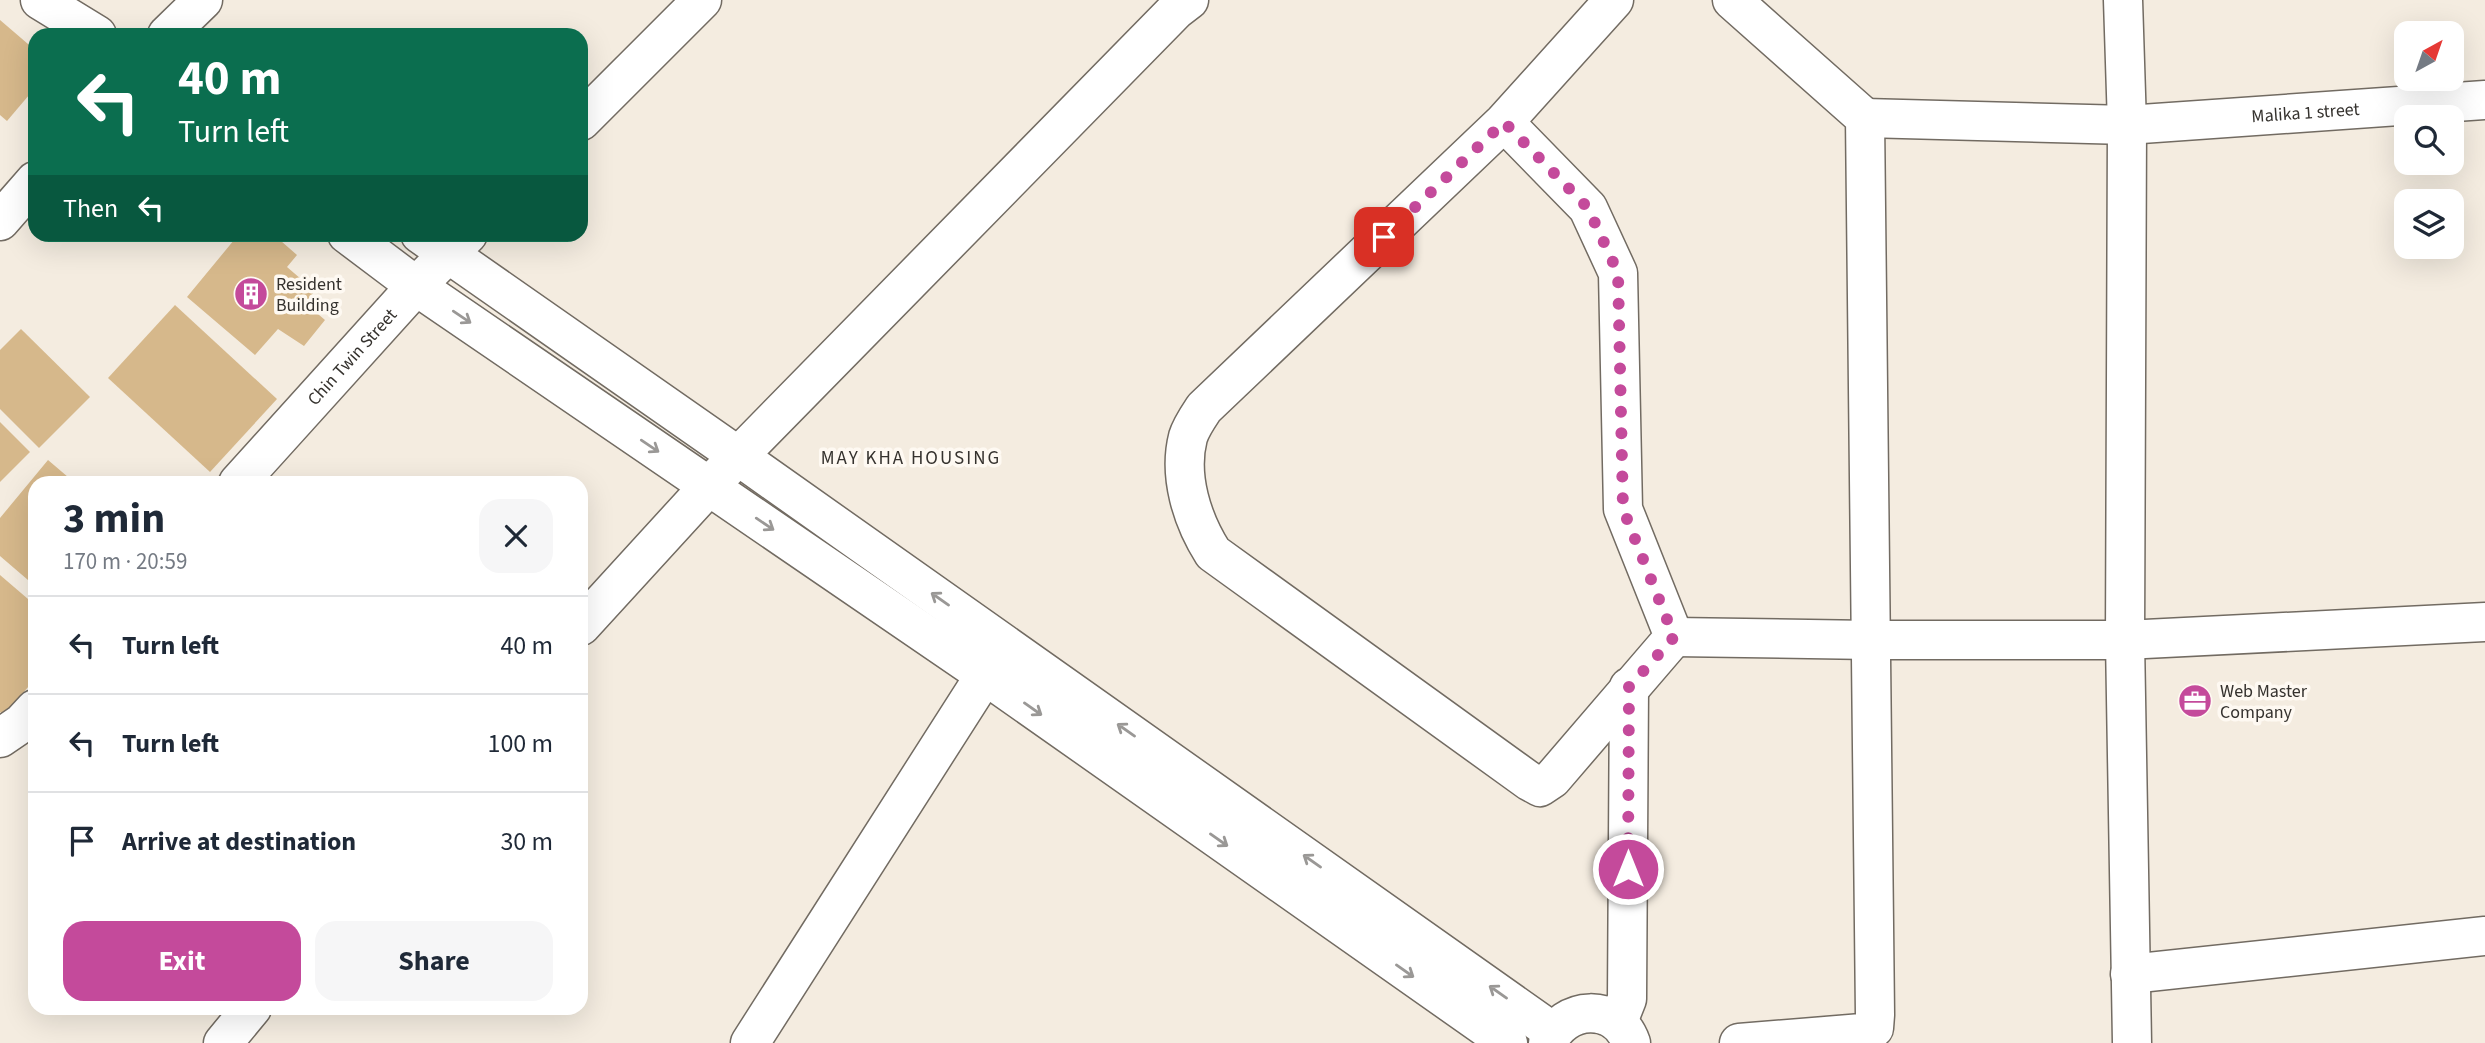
<!DOCTYPE html>
<html lang="en">
<head>
<meta charset="utf-8">
<style>
	:root { --surface:#fff; --page:#f6f6f7; --text:#1f2937; --muted:#747a83; --line:#e0e1e3; --accent:#c44a9b }
	body { margin:0; font-family:"Source Sans 3",sans-serif; background:var(--page); color:var(--text); height:100vh; display:flex; flex-direction:column; font-size:26px; white-space:nowrap }
	* { box-sizing:border-box; margin:0 }
	p { font-size:23px; color:var(--muted) }
	.icon { flex:none; width:38px; height:38px; fill:none; stroke:currentColor; stroke-width:2; stroke-linecap:round; stroke-linejoin:round }
	.map { position:relative; flex:1; overflow:hidden }
	.details { position:absolute; left:28px; top:476px; width:560px; height:539px; display:flex; flex-direction:column; background:var(--surface); border-radius:21px; box-shadow:0 7px 28px #0002 }
	.details>* { flex:none }
	.hud { position:absolute; left:28px; top:28px; width:560px; height:214px; border-radius:21px; box-shadow:0 7px 28px #0002; background:#0b6e4f; color:#fff; overflow:hidden }
	.needle { width:46px; rotate:40deg }
	.tools { position:absolute; left:2394px; top:21px; display:grid; gap:14px }
	.tools a { display:grid; place-items:center; width:70px; height:70px; border-radius:14px; background:var(--surface); box-shadow:0 7px 28px #0002; font-size:35px }
	.pin { position:absolute; display:grid; place-items:center; width:60px; height:60px; color:#fff; margin:-30px; border-radius:14px; box-shadow:0 4px 10px #0006 }
	.me { position:absolute; width:77px; margin:-38px; rotate:0deg; stroke-linejoin:round; filter:drop-shadow(0 0 5px #0008) }
	.turn { display:flex; align-items:center; gap:24px; height:147px; padding:0 35px; font-size:32px }
	.turn .icon { width:91px; height:91px; stroke-width:2.5 }
	.turn b { display:block; font-size:49px; line-height:60px }
	.then { display:flex; align-items:center; height:66px; padding:0 35px; background:#0003; gap:14px; font-size:26px }
	.round { display:grid; place-items:center; flex:none; width:74px; height:74px; border-radius:21px; background:var(--page) }
	.overview { display:flex; align-items:center; justify-content:space-between; height:119px; padding:0 35px }
	h1 { font-size:42px; font-weight:700; line-height:52px }
	.action { display:flex; gap:14px; margin-top:auto; padding:14px 35px }
	.action a { flex:1; height:80px; border-radius:21px; background:var(--accent); color:#fff; font-size:28px; font-weight:700; line-height:80px; text-align:center }
	.action a+a { background:var(--page); color:var(--text) }
	ul { padding:0; list-style:none }
	li { display:flex; align-items:center; gap:21px; height:98px; padding:0 35px; border-top:2px solid var(--line) }
	li div { flex:1 }
	li b { display:block; font-size:26px }
	li em { font-style:normal }
	.map>svg:first-child { display:block }
	.building { fill:#d6b88b }
	.lines { fill:none; stroke-linecap:round; stroke-linejoin:round }
	.minor-casing { stroke:#726b62; stroke-width:41 }
	.minor { stroke:#fff; stroke-width:38 }
	.oneway { stroke:#9a9896 }
	.route { stroke:#c44a9b; stroke-width:12; stroke-dasharray:0 21.6 }
	.labels { text-anchor:middle; dominant-baseline:central; stroke-width:7; stroke-linejoin:round; paint-order:stroke }
	.street-label { font-size:18px; fill:#35322e; stroke:#fef9f2 }
	.poi-label { font-size:18px; fill:#35322e; stroke:#fef9f2; text-anchor:start }
	.neighbourhood-label { font-size:19px; letter-spacing:2px; fill:#35322e; stroke:#fef9f2 }
</style>
</head>
<body>
<div class="map">
<svg width="2485" height="1043" viewBox="0 0 2485 1043">
	<rect width="100%" height="100%" fill="#f4ece0"/>
	<g class="building">
		<polygon points="0,20 35,50 35,88 7,121 0,115"/>
		<polygon points="239,234 273,234 297,255 287,267 315,291 305,303 325,320 304,346 278,329 255,355 187,297"/>
		<polygon points="175,305 277,399 210,472 108,378"/>
		<polygon points="21,329 90,397 39,448 0,409 0,350"/>
		<polygon points="0,422 30,452 0,482"/>
		<polygon points="48,460 75,483 35,483 35,586 0,556 0,518"/>
		<polygon points="0,575 35,605 35,679 4,715 0,712"/>
	</g>
	<g class="lines">
		<g class="minor-casing">
			<g id="minor">
				<polyline points="40,0 97,35"/>
				<polyline points="1732,0 1865,118 1875,1015 1874,1028 1862,1033 1739,1043"/>
				<polyline points="2123,0 2127,125 2125,640 2132,1043"/>
				<polyline points="167,35 203,0"/>
				<path id="s1" d="M1865 118 2127 125 2485 100"/>
				<polyline points="581,121 702,0"/>
				<path d="M1504 122 1588 208 1618 273 1623 509 1674 637 1552 779 1540 787 1529 781 1213 553C1192 520 1178 476 1188 437 1191 427 1198 417 1204 408L1504 122 1614 0"/>
				<polyline points="0,221 35,181"/>
				<polyline points="347,234 416,286 985,675 1508,1043"/>
				<polyline points="420,234 738,456 1553,1032"/>
				<path id="s2" d="M238 483 416 286 468 234"/>
				<polyline points="581,626 709,486 1176,10 1189,0"/>
				<polyline points="1674,637 1871,640 2125,640 2485,622"/>
				<polyline points="0,738 22,723 35,709"/>
				<polyline points="2130,974 2485,936"/>
				<polyline points="1618,1022 1627,999 1629,687"/>
				<polyline points="223,1043 252,1008"/>
				<polyline points="750,1043 985,675"/>
				<path d="M1548 1043C1563 1005 1617 1002 1631 1043"/>
			</g>
		</g>
		<use href="#minor" class="minor"/>
	</g>
	<defs><path id="oneway-shaft" d="M-6 0H5M1.5-3L5.5 0L1.5 3" fill="none" stroke-width="1.6" stroke-linecap="round" stroke-linejoin="round" transform="scale(1.75)"/></defs>
	<g class="oneway">
		<use href="#oneway-shaft" transform="translate(462 317) rotate(34)"/>
		<use href="#oneway-shaft" transform="translate(650 446) rotate(34)"/>
		<use href="#oneway-shaft" transform="translate(765 524) rotate(34)"/>
		<use href="#oneway-shaft" transform="translate(940 599) rotate(-145)"/>
		<use href="#oneway-shaft" transform="translate(1033 709) rotate(35)"/>
		<use href="#oneway-shaft" transform="translate(1126 730) rotate(-145)"/>
		<use href="#oneway-shaft" transform="translate(1219 840) rotate(35)"/>
		<use href="#oneway-shaft" transform="translate(1312 861) rotate(-145)"/>
		<use href="#oneway-shaft" transform="translate(1405 971) rotate(35)"/>
		<use href="#oneway-shaft" transform="translate(1498 992) rotate(-145)"/>
	</g>
	<g class="lines">
		<polyline class="route" points="1384,237 1504,122 1588,208 1618,273 1623,509 1674,637 1629,687 1628,869"/>
	</g>
	<defs>
		<g id="building-disc" transform="scale(1.75)"><circle r="9.5" fill="#c44a9b" stroke="#fef9f2"/><path d="M-4-6H4V6H1V3H-1V6H-4ZM-2.5-4.3h1.7v1.8h-1.7ZM.8-4.3h1.7v1.8H.8ZM-2.5-1h1.7V.8h-1.7ZM.8-1h1.7V.8H.8Z" fill="#fff"/></g>
		<g id="office-disc" transform="scale(1.75)"><circle r="9.5" fill="#c44a9b" stroke="#fef9f2"/><path d="M-6-3h4V-5.5h4V-3h4V5H-6ZM-1-4.5V-3h2v-1.5ZM-6 0V1H6V0Z" fill="#fff"/></g>
	</defs>
	<g fill-rule="evenodd">
		<use href="#building-disc" x="251" y="294"/>
		<use href="#office-disc" x="2195" y="701"/>
	</g>
	<g class="labels">
		<g class="street-label">
			<text stroke="none"><textPath href="#s1" startOffset="441">Malika 1 street</textPath></text>
			<text stroke="none"><textPath href="#s2" startOffset="170">Chin Twin Street</textPath></text>
		</g>
		<g class="poi-label">
			<text x="276" y="284">Resident<tspan x="276" dy="21">Building</tspan></text>
			<text x="2220" y="691">Web Master<tspan x="2220" dy="21">Company</tspan></text>
		</g>
		<g class="neighbourhood-label">
			<text x="911" y="458">MAY KHA HOUSING</text>
		</g>
	</g>
</svg>
<div class="tools">
<a><svg class="needle" viewBox="-14 -14 28 28"><path d="M0-13l5 13h-10z" fill="#e53935"/><path d="M0 13l5-13h-10z" fill="#747a83"/></svg></a>
<a><svg class="icon" aria-label="search" viewBox="0 0 24 24"><circle cx="10" cy="10" r="6"/><path d="M15 15l6 6"/></svg></a>
<a><svg class="icon" aria-label="layers" viewBox="0 0 24 24"><path d="M12 4l9 5-9 5-9-5zM3 14l9 5 9-5"/></svg></a>
</div>
<div class="pin" style="left:1384px;top:237px;background:#d93025"><svg class="icon" aria-label="arrive" viewBox="0 0 24 24"><path d="M6 21V4h12l-3 4 3 4H6"/></svg></div>
<svg class="me" style="left:1628px;top:869px" viewBox="-20 -20 40 40"><circle r="17" fill="#c44a9b" stroke="#fff" stroke-width="3"/><path d="M0-11L8 9 0 5-8 9z" fill="#fff"/></svg>
<div class="hud">
<div class="turn"><svg class="icon" aria-label="left" viewBox="0 0 24 24"><path d="M17 20v-9H6M10 6l-5 5 5 5"/></svg><div><b>40 m</b>Turn left</div></div>
<div class="then">Then<svg class="icon" aria-label="left" viewBox="0 0 24 24"><path d="M17 20v-9H6M10 6l-5 5 5 5"/></svg></div>
</div>
<section class="details">
<div class="overview"><div><h1>3 min</h1><p>170 m · 20:59</p></div><a class="round"><svg class="icon" aria-label="close" viewBox="0 0 24 24"><path d="M6 6l12 12M18 6L6 18"/></svg></a></div>
<ul>
<li><svg class="icon" aria-label="left" viewBox="0 0 24 24"><path d="M17 20v-9H6M10 6l-5 5 5 5"/></svg><div><b>Turn left</b></div><em>40 m</em></li>
<li><svg class="icon" aria-label="left" viewBox="0 0 24 24"><path d="M17 20v-9H6M10 6l-5 5 5 5"/></svg><div><b>Turn left</b></div><em>100 m</em></li>
<li><svg class="icon" aria-label="arrive" viewBox="0 0 24 24"><path d="M6 21V4h12l-3 4 3 4H6"/></svg><div><b>Arrive at destination</b></div><em>30 m</em></li>
</ul>
<div class="action"><a>Exit</a><a>Share</a></div>
</section>
</div>
</body>
</html>
